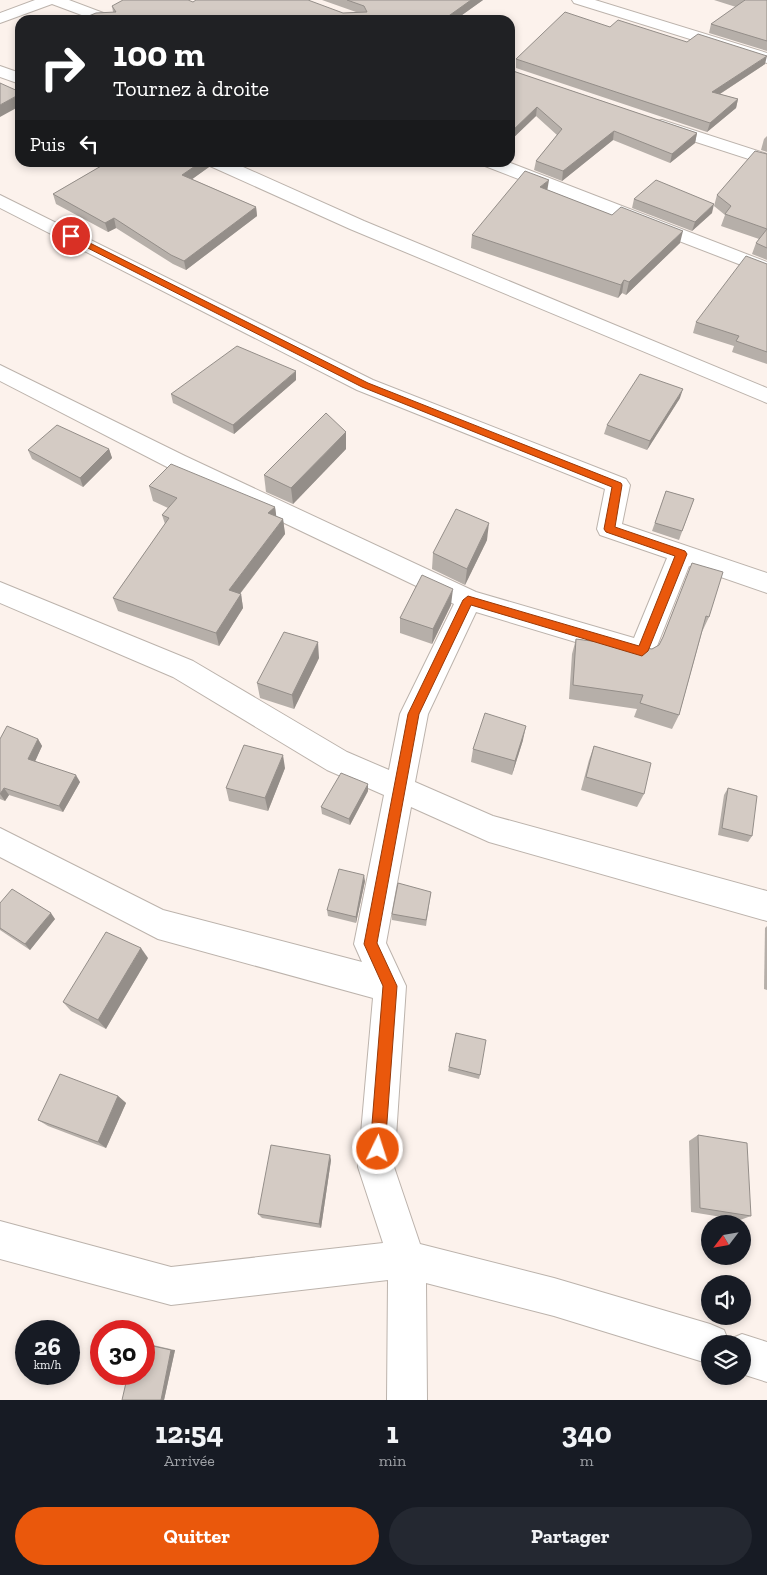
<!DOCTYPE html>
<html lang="fr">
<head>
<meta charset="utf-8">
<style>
	:root { --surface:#171b24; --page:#242831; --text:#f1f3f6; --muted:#9ea1a6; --accent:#ea580c }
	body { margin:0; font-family:"Zilla Slab",serif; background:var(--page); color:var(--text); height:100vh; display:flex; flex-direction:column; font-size:19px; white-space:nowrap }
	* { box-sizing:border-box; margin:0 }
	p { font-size:16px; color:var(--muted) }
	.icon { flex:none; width:28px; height:28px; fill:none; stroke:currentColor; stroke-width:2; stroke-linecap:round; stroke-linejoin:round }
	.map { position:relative; height:1400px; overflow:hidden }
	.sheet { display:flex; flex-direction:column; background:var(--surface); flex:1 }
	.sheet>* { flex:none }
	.top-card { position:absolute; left:15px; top:15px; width:500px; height:152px; border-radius:15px; box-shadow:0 2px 8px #0003; background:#202124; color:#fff; overflow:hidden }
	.needle { width:32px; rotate:239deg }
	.buttons { position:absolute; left:701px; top:1215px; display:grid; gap:10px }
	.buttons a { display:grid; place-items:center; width:50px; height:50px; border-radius:50%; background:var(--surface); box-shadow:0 2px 8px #0003; font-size:25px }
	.speed { position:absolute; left:15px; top:1320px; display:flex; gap:10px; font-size:25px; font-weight:700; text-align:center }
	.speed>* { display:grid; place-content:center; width:65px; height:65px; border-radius:50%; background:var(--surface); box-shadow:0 2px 8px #0003; line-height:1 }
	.speed small { font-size:12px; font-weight:400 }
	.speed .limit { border:8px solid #d22; background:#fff; color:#111 }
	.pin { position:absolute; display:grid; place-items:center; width:42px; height:42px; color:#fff; margin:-21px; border:2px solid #fff; border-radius:50%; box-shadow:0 1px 5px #0007 }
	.me { position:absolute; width:55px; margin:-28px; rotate:4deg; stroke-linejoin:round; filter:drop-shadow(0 0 4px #0008) }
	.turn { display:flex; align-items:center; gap:18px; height:105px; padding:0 15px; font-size:22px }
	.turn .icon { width:65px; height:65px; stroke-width:2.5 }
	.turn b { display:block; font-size:35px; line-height:42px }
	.then { display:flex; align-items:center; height:48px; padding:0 15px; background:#0003; gap:10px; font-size:19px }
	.eta { display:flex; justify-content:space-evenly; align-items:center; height:85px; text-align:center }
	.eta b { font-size:30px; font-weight:800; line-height:35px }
	.cta { display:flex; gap:10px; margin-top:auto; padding:10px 15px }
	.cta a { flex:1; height:58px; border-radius:30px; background:var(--accent); color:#fff; font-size:20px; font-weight:800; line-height:58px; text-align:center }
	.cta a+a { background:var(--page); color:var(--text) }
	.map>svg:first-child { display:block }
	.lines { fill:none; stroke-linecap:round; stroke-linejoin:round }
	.street-casing { stroke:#bcb3ac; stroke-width:2 }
	.street { fill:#fff; fill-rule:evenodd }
	.wall { fill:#b6afa9 }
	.shaded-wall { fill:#948e89 }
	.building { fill:#d4cbc4; stroke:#948e89 }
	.route { fill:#ea580c; stroke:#983908 }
</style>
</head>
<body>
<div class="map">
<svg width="767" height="1400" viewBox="0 0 767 1400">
	<rect width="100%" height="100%" fill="#fcf2ec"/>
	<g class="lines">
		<g class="street-casing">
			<g id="street">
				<polygon points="35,0 69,0 114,17 117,20 95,20 52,4 0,23 0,13"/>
				<polygon points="572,0 595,0 767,53 767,63 574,3"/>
				<polygon points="0,66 20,73 20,84 0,77"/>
				<polygon points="662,120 767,154 767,165 656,129 653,125 656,121"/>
				<polygon points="207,162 232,162 364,221 767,388 767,403 350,229 210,166"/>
				<polygon points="482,162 508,162 767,262 767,275 485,166"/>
				<polygon points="0,195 373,380 626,479 630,485 622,524 767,573 767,593 689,566 655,651 651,659 642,662 476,612 428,714 415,782 493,816 767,891 767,921 489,842 411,807 386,943 406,986 394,1167 420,1244 554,1278 710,1324 724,1330 728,1340 742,1334 767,1342 767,1382 742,1374 742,1344 710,1344 710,1364 554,1316 426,1283 427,1400 387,1400 388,1280 171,1305 0,1259 0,1221 171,1267 383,1243 358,1167 373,998 158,939 0,857 0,828 163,910 362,962 354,944 384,795 327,770 173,677 0,603 0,582 193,661 347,752 389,770 400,714 454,604 169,468 0,381 0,365 185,456 476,592 634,638 667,558 600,535 597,529 605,489 357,390 0,208"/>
			</g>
		</g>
		<use href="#street" class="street"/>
	</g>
	<g class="wall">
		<polygon points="322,0 483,0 455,20 113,12 112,6 193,2 343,13 356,12"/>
		<polygon points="714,0 767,0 767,51 709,33 711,24 736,7"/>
		<polygon points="610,27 687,42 765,64 720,94 738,99 736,108 707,132 516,68 516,59"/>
		<polygon points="510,69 510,70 697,133 695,143 670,163 613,140 562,181 534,170 536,161 557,135 536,116 510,141"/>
		<polygon points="767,136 767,152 761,150 764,139"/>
		<polygon points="767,154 767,260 752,254 756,243 759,239 721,226 725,215 714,206 717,195"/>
		<polygon points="108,162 208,162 209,167 192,179 256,207 257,216 186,270 173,264 116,228 108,232 56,204 53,194"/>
		<polygon points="548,190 680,243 626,295 622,293 618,298 471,248 472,235"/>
		<polygon points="634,199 712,213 692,231 632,208"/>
		<polygon points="767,264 767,364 732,352 734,346 693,333 696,322"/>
		<polygon points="296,380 234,434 173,403 171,394"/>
		<polygon points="680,398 647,450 604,434 607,425"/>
		<polygon points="109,449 112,458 83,487 32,459 28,450"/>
		<polygon points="346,449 293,504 266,492 264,475"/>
		<polygon points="149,486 275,507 276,516 283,519 285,534 240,594 241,594 243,608 219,646 118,611 113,598 165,524 162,515 168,508 153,501"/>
		<polygon points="666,491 694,499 679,540 652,531"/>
		<polygon points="487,540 465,585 432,569 433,553"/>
		<polygon points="692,563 709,617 702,632 679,715 672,729 634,717 637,709 569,699 572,654 576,639 652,649 659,645 663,637"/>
		<polygon points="451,605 432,644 400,633 400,618"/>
		<polygon points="319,658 294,709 260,698 257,683"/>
		<polygon points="0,739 38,739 42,746 35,761 80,782 63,812 9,795 5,801 0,799"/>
		<polygon points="523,740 512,775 471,762 473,749"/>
		<polygon points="594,746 644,794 637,807 581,790 589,760"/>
		<polygon points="285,768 268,811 229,801 226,788"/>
		<polygon points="728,788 752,836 748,842 718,835 724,795"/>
		<polygon points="368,791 350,825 322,814 321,807"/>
		<polygon points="365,881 356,923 328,916 327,910"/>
		<polygon points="431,892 426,926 392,920 392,914"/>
		<polygon points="0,903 55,919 30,950 0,930"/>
		<polygon points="767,926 767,990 764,989 765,928"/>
		<polygon points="148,958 106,1029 71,1011 63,1002"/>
		<polygon points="456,1033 480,1075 479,1079 448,1071"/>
		<polygon points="118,1096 126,1103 106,1148 48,1126 38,1120"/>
		<polygon points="698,1135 751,1216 740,1220 691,1212 689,1141"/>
		<polygon points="331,1160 321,1228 262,1218 258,1214"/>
		<polygon points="144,1343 175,1350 164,1400 122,1400 144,1374"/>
	</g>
	<g class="shaded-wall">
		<polygon points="471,0 483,0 455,20 443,20"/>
		<polygon points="767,56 765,64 709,101 712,92"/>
		<polygon points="20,94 20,106 0,117 0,105"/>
		<polygon points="738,99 736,108 707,132 710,123"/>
		<polygon points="537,107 536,116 510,141 510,133"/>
		<polygon points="614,131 613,140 562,181 563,171"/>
		<polygon points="697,133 695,143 670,163 672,154"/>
		<polygon points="201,162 208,162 209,167 184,185 182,175"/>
		<polygon points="549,180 547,192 540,187"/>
		<polygon points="714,204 712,213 692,231 695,222"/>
		<polygon points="256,207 257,216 186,270 184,261"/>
		<polygon points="114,218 116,228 108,232 105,223"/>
		<polygon points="683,231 680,243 626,295 629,282"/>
		<polygon points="624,280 622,293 618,298 621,285"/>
		<polygon points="296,371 296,380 234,434 233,425"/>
		<polygon points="683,389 680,398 647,450 650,441"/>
		<polygon points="346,432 346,449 293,504 291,488"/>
		<polygon points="109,449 112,458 83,487 80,478"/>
		<polygon points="275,507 277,521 268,513"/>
		<polygon points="283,519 285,534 232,604 229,590"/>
		<polygon points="489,523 487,540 465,585 467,569"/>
		<polygon points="453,589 451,605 432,644 433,629"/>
		<polygon points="241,594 243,608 219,646 216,633"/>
		<polygon points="318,642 319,658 294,709 292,695"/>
		<polygon points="526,726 523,740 512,775 515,761"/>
		<polygon points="38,739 42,746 33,766 28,759"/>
		<polygon points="283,755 285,768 268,811 265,798"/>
		<polygon points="76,775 80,782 63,812 59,806"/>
		<polygon points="368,784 368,791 350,825 349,819"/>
		<polygon points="4,788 9,795 5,801 0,794"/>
		<polygon points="364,875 365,881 356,923 356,917"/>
		<polygon points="51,913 55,919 30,950 25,944"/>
		<polygon points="141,948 148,958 106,1029 98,1020"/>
		<polygon points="118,1096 126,1103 106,1148 98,1142"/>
		<polygon points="330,1155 331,1160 321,1228 319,1224"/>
		<polygon points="171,1350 175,1350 164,1400 161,1400"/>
	</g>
	<g class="building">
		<polygon points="123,0 188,0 193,2 196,0 308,0 343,13 367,12 364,6 347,0 471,0 443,20 79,20 96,13 116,12 112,6"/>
		<polygon points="744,0 767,0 767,41 711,24 745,0"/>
		<polygon points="565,12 610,27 618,20 687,42 698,34 767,56 712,92 738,99 710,123 516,59"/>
		<polygon points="510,69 510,70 697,133 672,154 614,131 563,171 536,161 562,129 537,107 510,133"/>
		<polygon points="0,83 20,92 20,94 0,105"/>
		<polygon points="755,151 767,154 767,248 756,243 767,229 725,214 731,206 717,195"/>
		<polygon points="108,162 201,162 182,175 256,207 184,261 171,255 114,218 105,223 53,194"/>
		<polygon points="525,171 549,180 540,187 612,215 621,207 683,231 629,282 624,280 621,285 472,235"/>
		<polygon points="656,180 714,204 695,222 634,199"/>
		<polygon points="746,256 767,264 767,352 736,341 739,336 696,322"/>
		<polygon points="237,346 296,371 233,425 171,394"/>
		<polygon points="640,374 683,389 650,441 607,425"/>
		<polygon points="326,413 346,432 291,488 264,475"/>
		<polygon points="57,425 109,449 80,478 28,450"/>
		<polygon points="171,464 275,507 268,513 283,519 229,590 241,594 216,633 113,598 169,518 162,515 177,498 149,486"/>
		<polygon points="666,491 694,499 682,531 655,523"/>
		<polygon points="456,509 489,523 467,569 433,553"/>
		<polygon points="692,563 723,572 709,617 706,616 679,715 640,703 643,695 573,685 576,639 652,649 659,645 663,637"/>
		<polygon points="422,575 453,589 433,629 400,618"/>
		<polygon points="284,632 318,642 292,695 257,683"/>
		<polygon points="485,713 526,726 515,761 473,749"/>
		<polygon points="7,726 38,739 28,759 76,775 59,806 4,788 0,794 0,739"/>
		<polygon points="244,745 283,755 265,798 226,788"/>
		<polygon points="594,746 651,763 644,794 586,777"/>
		<polygon points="341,773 368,784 349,819 321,807"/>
		<polygon points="728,788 757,796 752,836 722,828"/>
		<polygon points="339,869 364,875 356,917 327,910"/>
		<polygon points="398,883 431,892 426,920 392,914"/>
		<polygon points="12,889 51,913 25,944 0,928 0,903"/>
		<polygon points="106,932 141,948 98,1020 63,1002"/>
		<polygon points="456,1033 486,1040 480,1075 449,1067"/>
		<polygon points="60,1074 118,1096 98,1142 38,1120"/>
		<polygon points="698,1135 747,1143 751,1216 700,1208"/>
		<polygon points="271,1145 330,1155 319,1224 258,1214"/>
		<polygon points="144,1344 171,1350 161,1400 122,1400 128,1374 144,1374"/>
	</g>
	<polygon class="route" points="68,235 74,235 368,383 621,483 622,485 615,527 685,551 687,554 648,651 642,656 471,605 419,714 377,943 397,986 385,1149 383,1154 378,1156 372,1154 370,1149 383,986 364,944 408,714 463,600 468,596 639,646 675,556 606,532 604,529 612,487 362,387 68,238"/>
</svg>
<div class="buttons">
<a><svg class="needle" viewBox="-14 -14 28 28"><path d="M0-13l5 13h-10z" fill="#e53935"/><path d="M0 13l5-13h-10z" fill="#9ea1a6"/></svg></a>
<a><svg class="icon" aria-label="sound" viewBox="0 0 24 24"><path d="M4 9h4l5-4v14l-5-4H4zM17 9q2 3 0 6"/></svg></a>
<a><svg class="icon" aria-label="layers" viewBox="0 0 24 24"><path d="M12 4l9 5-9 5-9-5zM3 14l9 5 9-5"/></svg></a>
</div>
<div class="speed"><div>26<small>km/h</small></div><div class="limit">30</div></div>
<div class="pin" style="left:71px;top:236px;background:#d93025"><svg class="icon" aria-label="arrive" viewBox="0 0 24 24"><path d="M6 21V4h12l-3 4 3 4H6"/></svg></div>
<svg class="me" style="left:378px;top:1149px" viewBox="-20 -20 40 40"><circle r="17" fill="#ea580c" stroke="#fff" stroke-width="3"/><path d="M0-11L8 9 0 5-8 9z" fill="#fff"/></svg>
<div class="top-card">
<div class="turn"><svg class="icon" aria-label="right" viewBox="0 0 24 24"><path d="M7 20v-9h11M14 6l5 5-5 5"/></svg><div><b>100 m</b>Tournez à droite</div></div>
<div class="then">Puis<svg class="icon" aria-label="left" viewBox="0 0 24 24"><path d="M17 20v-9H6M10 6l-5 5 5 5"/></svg></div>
</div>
</div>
<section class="sheet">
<div class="eta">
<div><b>12:54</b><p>Arrivée</p></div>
<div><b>1</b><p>min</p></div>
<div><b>340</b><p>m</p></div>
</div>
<div class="cta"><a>Quitter</a><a>Partager</a></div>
</section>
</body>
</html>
